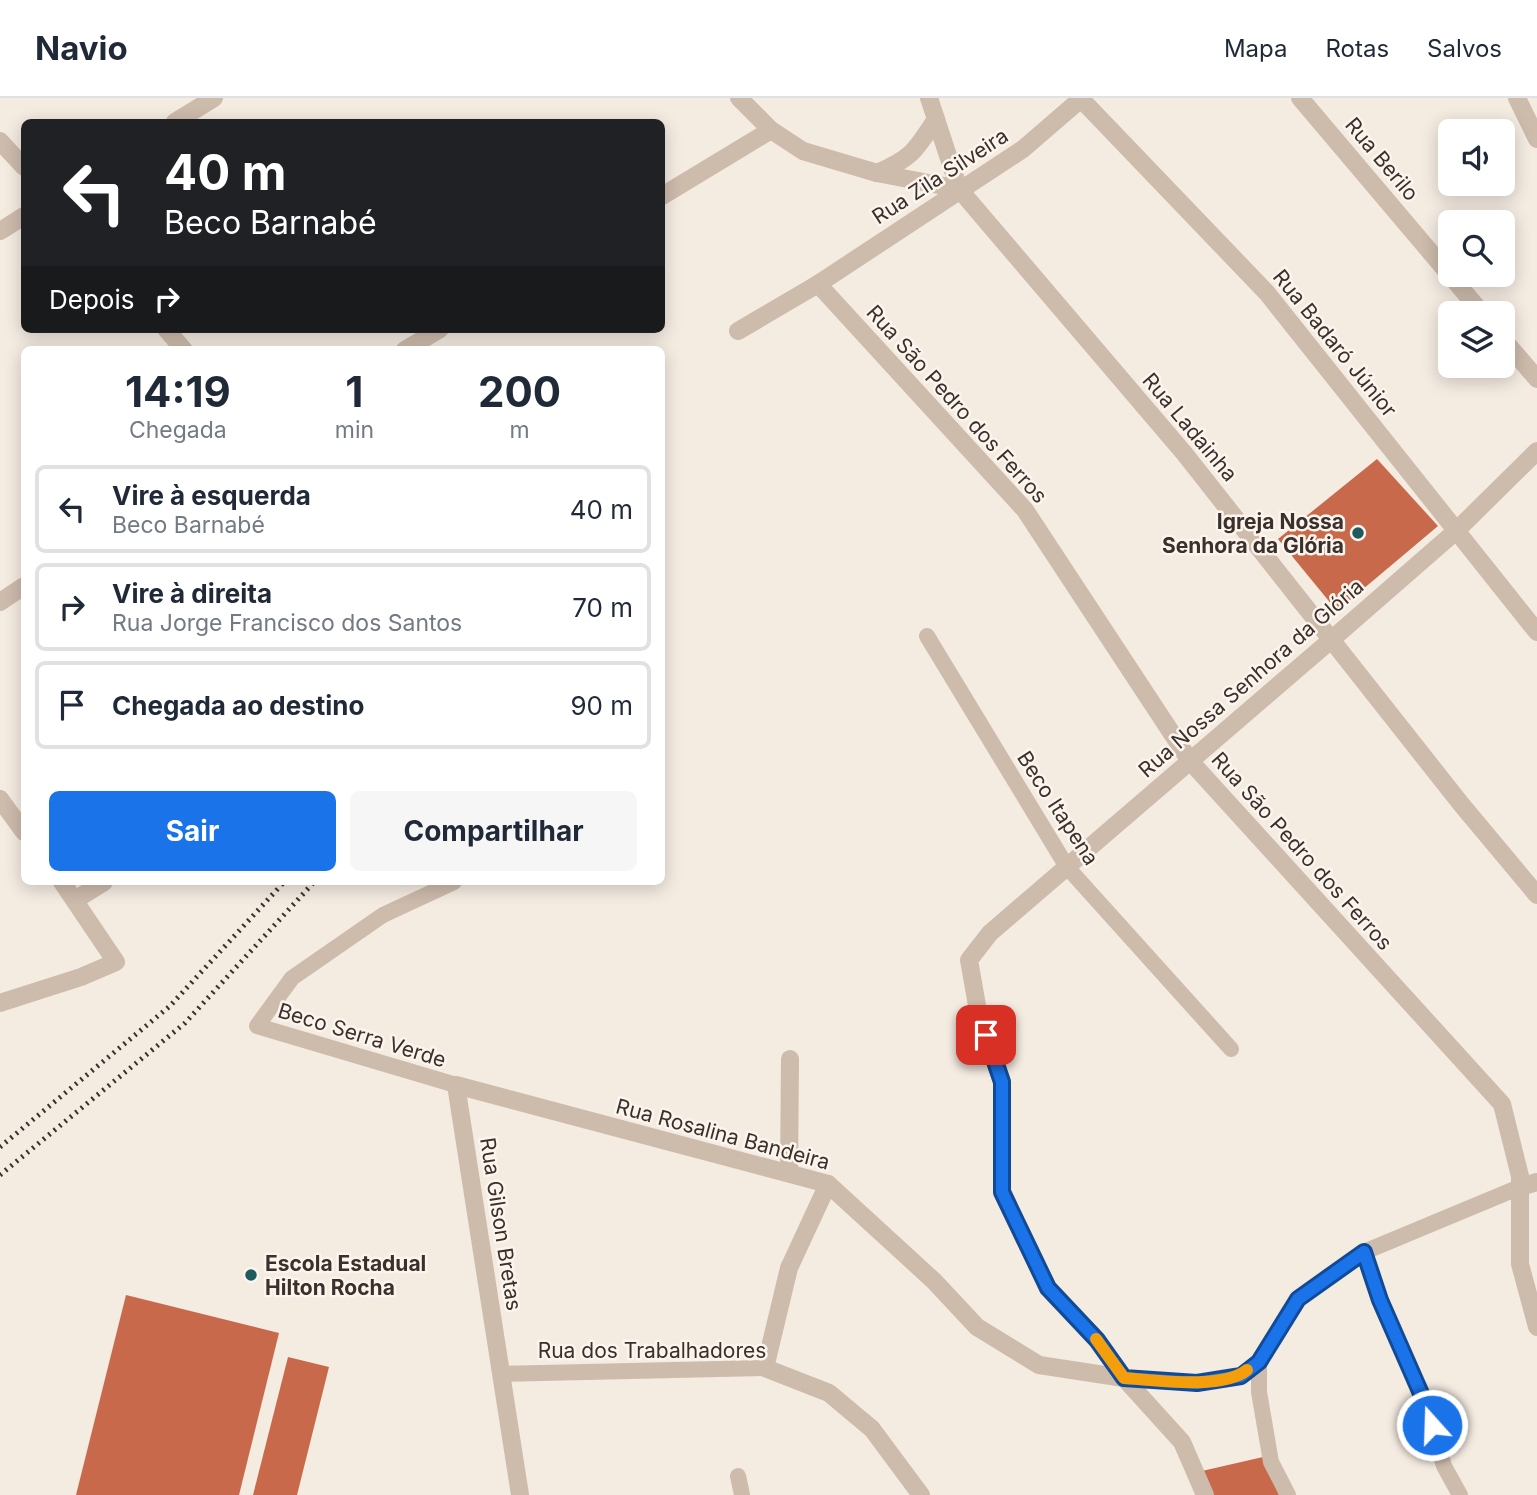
<!DOCTYPE html>
<html lang="pt">
<head>
<meta charset="utf-8">
<style>
	:root { --surface:#fff; --page:#f6f6f7; --text:#1f2937; --muted:#747a83; --line:#e0e1e3; --accent:#1a73e8 }
	body { margin:0; font-family:Inter,sans-serif; background:var(--page); color:var(--text); height:100vh; display:flex; flex-direction:column; font-size:26px; white-space:nowrap }
	* { box-sizing:border-box; margin:0 }
	p { font-size:23px; color:var(--muted) }
	.icon { flex:none; width:38px; height:38px; fill:none; stroke:currentColor; stroke-width:2; stroke-linecap:round; stroke-linejoin:round }
	.map { position:relative; flex:1; overflow:hidden }
	.details { position:absolute; left:21px; top:248px; width:644px; height:539px; display:flex; flex-direction:column; background:var(--surface); border-radius:10px; box-shadow:0 4px 18px #0003 }
	.details>* { flex:none }
	.top-card { position:absolute; left:21px; top:21px; width:644px; height:214px; border-radius:10px; box-shadow:0 4px 18px #0003; background:#202124; color:#fff; overflow:hidden }
	.tools { position:absolute; left:1438px; top:21px; display:grid; gap:14px }
	.tools a { display:grid; place-items:center; width:77px; height:77px; border-radius:10px; background:var(--surface); box-shadow:0 4px 18px #0003; font-size:35px }
	.pin { position:absolute; display:grid; place-items:center; width:60px; height:60px; color:#fff; margin:-30px; border-radius:14px; box-shadow:0 4px 10px #0006 }
	.me { position:absolute; width:77px; margin:-38px; rotate:340deg; stroke-linejoin:round; filter:drop-shadow(0 0 5px #0008) }
	.turn { display:flex; align-items:center; gap:24px; height:147px; padding:0 28px; font-size:32px }
	.turn .icon { width:91px; height:91px; stroke-width:2.5 }
	.turn b { display:block; font-size:49px; line-height:60px }
	.then { display:flex; align-items:center; height:66px; padding:0 28px; background:#0003; gap:14px; font-size:26px }
	.eta { display:flex; justify-content:space-evenly; align-items:center; height:119px; text-align:center }
	.eta b { font-size:42px; font-weight:700; line-height:49px }
	.button { display:flex; gap:14px; margin-top:auto; padding:14px 28px }
	.button a { flex:1; height:80px; border-radius:10px; background:var(--accent); color:#fff; font-size:28px; font-weight:700; line-height:80px; text-align:center }
	.button a+a { background:var(--page); color:var(--text) }
	ul { padding:0; list-style:none }
	li { display:flex; align-items:center; gap:21px; height:88px; margin:0 14px 10px; padding:0 14px; border:4px solid var(--line); border-radius:10px }
	li div { flex:1 }
	li b { display:block; font-size:26px }
	li em { font-style:normal }
	header { display:flex; align-items:center; gap:42px; box-sizing:border-box; height:98px; padding:0 35px; background:var(--surface); border-bottom:2px solid var(--line) }
	header strong { font-size:33px }
	nav { display:flex; gap:38px; margin-inline-start:auto; font-size:24px }
	.map>svg:first-child { display:block }
	.building { fill:#c8694b }
	.lines { fill:none; stroke-linecap:round; stroke-linejoin:round }
	.service { stroke:#cdbbac; stroke-width:16 }
	.minor { stroke:#cdbbac; stroke-width:18 }
	.tertiary { stroke:#cdbbac; stroke-width:18 }
	.rail { stroke:#3b302b; stroke-width:5; stroke-dasharray:2 5; stroke-linecap:butt }
	.route-casing { stroke:#114b97; stroke-width:18 }
	.route { stroke:#1a73e8; stroke-width:12 }
	.slow { stroke:#f59e0b; stroke-width:12 }
	.poi-dot { fill:#1f5a5e; stroke:#fbf5ee; stroke-width:2.5 }
	.labels { text-anchor:middle; dominant-baseline:central; stroke-width:5; stroke-linejoin:round; paint-order:stroke }
	.street-label { font-size:21px; fill:#3b302b; stroke:#fbf5ee }
	.poi-label { font-size:21px; font-weight:bold; fill:#3b302b; stroke:#fbf5ee; text-anchor:end }
</style>
</head>
<body>
<header>
<strong>Navio</strong>
<nav><a>Mapa</a><a>Rotas</a><a>Salvos</a></nav>
</header>
<div class="map">
<svg width="1537" height="1397" viewBox="0 0 1537 1397">
	<rect width="100%" height="100%" fill="#f4ebe1"/>
	<g class="building">
		<polygon points="1377,361 1438,428 1337,513 1278,441"/>
		<polygon points="126,1197 279,1235 239,1397 76,1397"/>
		<polygon points="288,1259 329,1269 297,1397 253,1397"/>
		<polygon points="1263,1359 1279,1397 1212,1397 1202,1373"/>
	</g>
	<g class="lines">
		<g class="service">
			<polyline points="927,538 1067,769 1231,951"/>
			<polyline points="454,784 383,817 292,880 257,928 456,987"/>
			<polyline points="1364,1154 1379,1202 1426,1307 1444,1368 1460,1397"/>
			<polyline points="1259,1264 1259,1294 1271,1364 1288,1397"/>
			<polyline points="501,1276 765,1270"/>
			<polyline points="1124,1280 1197,1285 1241,1278 1259,1264 1298,1201 1364,1154 1520,1089"/>
			<polyline points="738,1378 742,1397"/>
		</g>
		<g class="minor">
			<polyline points="1080,0 1267,195 1537,534"/>
			<polyline points="1300,0 1482,215"/>
			<polyline points="1517,0 1537,41"/>
			<polyline points="175,24 214,0"/>
			<polyline points="0,43 24,69"/>
			<polyline points="662,98 771,32"/>
			<polyline points="0,133 24,118"/>
			<polyline points="818,186 1023,51 1081,1"/>
			<polyline points="166,231 184,252"/>
			<polyline points="738,233 818,186 1025,412 1190,663 1502,1006 1520,1078 1520,1166 1537,1229"/>
			<polyline points="1503,241 1537,281"/>
			<polyline points="405,252 440,231"/>
			<polyline points="0,504 24,488"/>
			<polyline points="0,701 24,734"/>
			<polyline points="75,802 104,784"/>
			<polyline points="0,905 81,879 116,864 62,784"/>
			<polyline points="789,1075 790,961"/>
			<polyline points="828,1086 789,1170 765,1270 829,1295 872,1331 921,1397"/>
			<polyline points="1520,1089 1537,1084"/>
			<polyline points="520,1397 456,987 828,1086 934,1183 977,1229 1039,1267 1124,1280"/>
			<polyline points="1205,1397 1182,1344 1124,1280 1097,1242 1048,1190 1002,1094 1002,984 978,913 969,862 990,835 1331,542"/>
		</g>
		<g class="tertiary">
			<polyline points="739,0 771,32 803,53 877,75 959,91"/>
			<polyline points="929,0 959,91 1184,355 1461,706 1537,797"/>
			<path d="M877 75C912 60 916 52 936 21"/>
			<polyline points="1331,542 1456,433 1537,353"/>
		</g>
		<g class="rail">
			<polyline points="0,1049 170,908 284,784"/>
			<polyline points="0,1077 185,925 314,784"/>
		</g>
	</g>
	<g class="lines">
		<g class="route-casing">
			<polyline id="route" points="986,937 1002,984 1002,1094 1048,1190 1097,1242 1124,1280 1197,1285 1241,1278 1259,1264 1298,1201 1364,1154 1380,1202 1426,1307 1432,1327"/>
		</g>
		<use href="#route" class="route"/>
		<path class="slow" d="M1096 1241 1124 1280C1155 1282 1222 1292 1247 1272"/>
	</g>
	<g class="poi-dot">
		<circle cx="1358" cy="435" r="7"/>
		<circle cx="251" cy="1177" r="7"/>
	</g>
	<g class="labels">
		<g class="street-label">
			<text transform="translate(1382 61) rotate(50)">Rua Berilo</text>
			<text transform="translate(940 78) rotate(-33)">Rua Zila Silveira</text>
			<text transform="translate(1335 245) rotate(51)">Rua Badaró Júnior</text>
			<text transform="translate(957 306) rotate(48)">Rua São Pedro dos Ferros</text>
			<text transform="translate(1190 329) rotate(50)">Rua Ladainha</text>
			<text transform="translate(1251 580) rotate(-41)">Rua Nossa Senhora da Glória</text>
			<text transform="translate(1058 710) rotate(57)">Beco Itapena</text>
			<text transform="translate(1302 753) rotate(48)">Rua São Pedro dos Ferros</text>
			<text transform="translate(362 937) rotate(17)">Beco Serra Verde</text>
			<text transform="translate(723 1036) rotate(15)">Rua Rosalina Bandeira</text>
			<text transform="translate(501 1126) rotate(81)">Rua Gilson Bretas</text>
			<text x="652" y="1252">Rua dos Trabalhadores</text>
		</g>
		<g class="poi-label">
			<text x="1344" y="423">Igreja Nossa<tspan x="1344" dy="24">Senhora da Glória</tspan></text>
			<text x="265" y="1165" text-anchor="start">Escola Estadual<tspan x="265" dy="24">Hilton Rocha</tspan></text>
		</g>
	</g>
</svg>
<div class="tools">
<a><svg class="icon" aria-label="sound" viewBox="0 0 24 24"><path d="M4 9h4l5-4v14l-5-4H4zM17 9q2 3 0 6"/></svg></a>
<a><svg class="icon" aria-label="search" viewBox="0 0 24 24"><circle cx="10" cy="10" r="6"/><path d="M15 15l6 6"/></svg></a>
<a><svg class="icon" aria-label="layers" viewBox="0 0 24 24"><path d="M12 4l9 5-9 5-9-5zM3 14l9 5 9-5"/></svg></a>
</div>
<div class="pin" style="left:986px;top:937px;background:#d93025"><svg class="icon" aria-label="arrive" viewBox="0 0 24 24"><path d="M6 21V4h12l-3 4 3 4H6"/></svg></div>
<svg class="me" style="left:1432px;top:1327px" viewBox="-20 -20 40 40"><circle r="17" fill="#1a73e8" stroke="#fff" stroke-width="3"/><path d="M0-11L8 9 0 5-8 9z" fill="#fff"/></svg>
<div class="top-card">
<div class="turn"><svg class="icon" aria-label="left" viewBox="0 0 24 24"><path d="M17 20v-9H6M10 6l-5 5 5 5"/></svg><div><b>40 m</b>Beco Barnabé</div></div>
<div class="then">Depois<svg class="icon" aria-label="right" viewBox="0 0 24 24"><path d="M7 20v-9h11M14 6l5 5-5 5"/></svg></div>
</div>
<section class="details">
<div class="eta">
<div><b>14:19</b><p>Chegada</p></div>
<div><b>1</b><p>min</p></div>
<div><b>200</b><p>m</p></div>
</div>
<ul>
<li><svg class="icon" aria-label="left" viewBox="0 0 24 24"><path d="M17 20v-9H6M10 6l-5 5 5 5"/></svg><div><b>Vire à esquerda</b><p>Beco Barnabé</p></div><em>40 m</em></li>
<li><svg class="icon" aria-label="right" viewBox="0 0 24 24"><path d="M7 20v-9h11M14 6l5 5-5 5"/></svg><div><b>Vire à direita</b><p>Rua Jorge Francisco dos Santos</p></div><em>70 m</em></li>
<li><svg class="icon" aria-label="arrive" viewBox="0 0 24 24"><path d="M6 21V4h12l-3 4 3 4H6"/></svg><div><b>Chegada ao destino</b></div><em>90 m</em></li>
</ul>
<div class="button"><a>Sair</a><a>Compartilhar</a></div>
</section>
</div>
</body>
</html>
